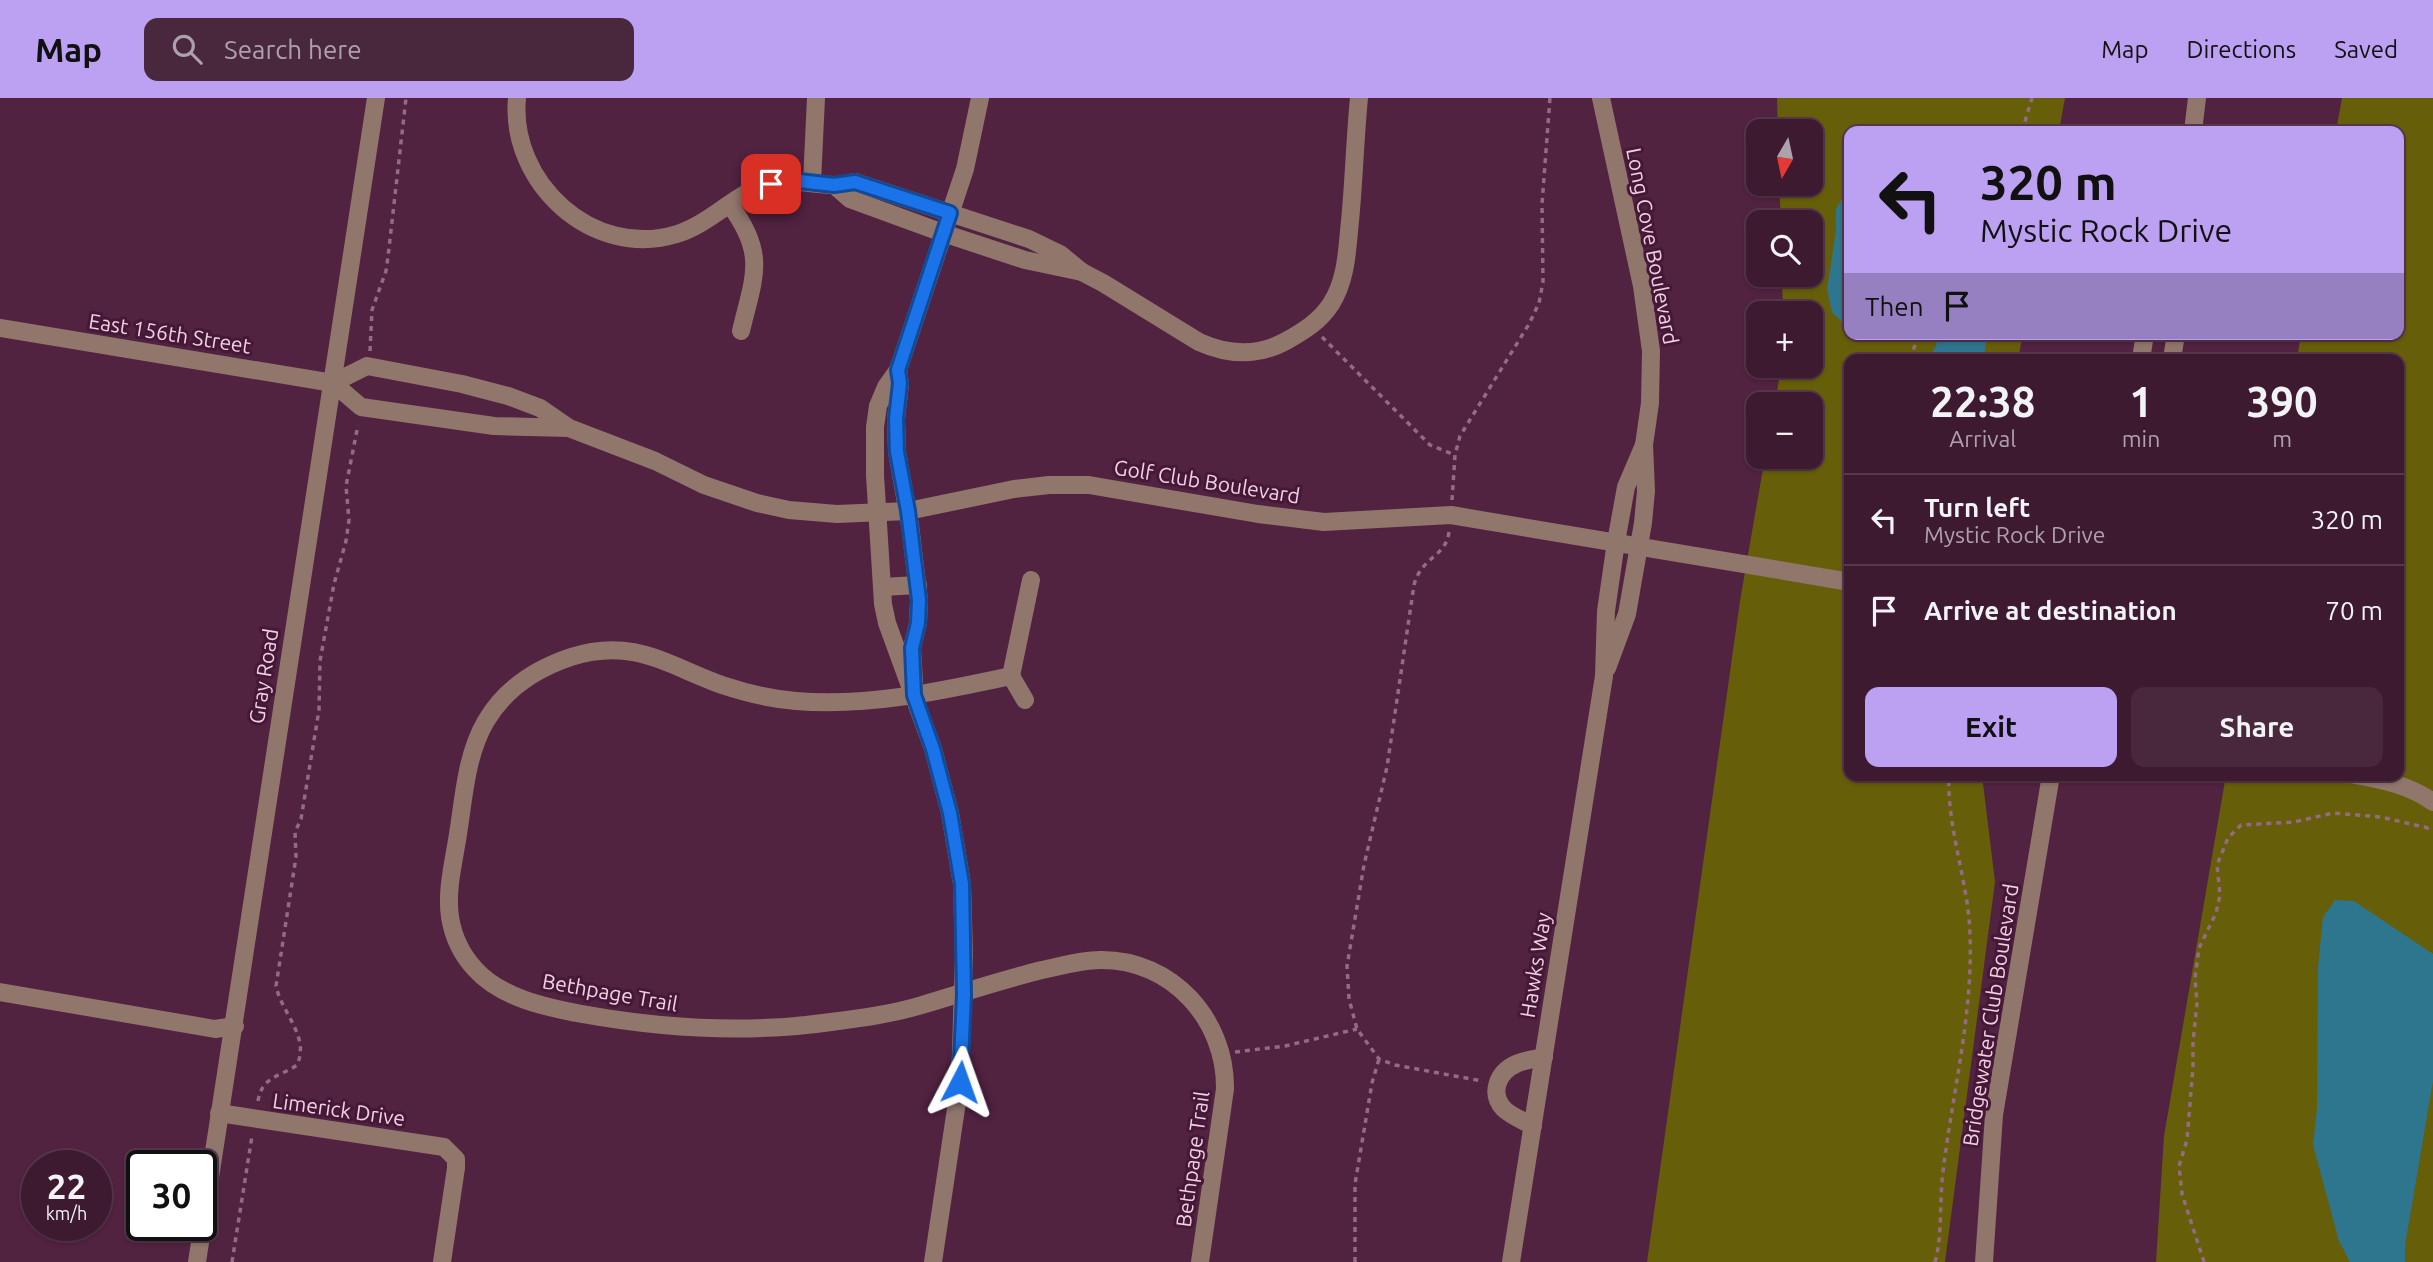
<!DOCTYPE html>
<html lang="en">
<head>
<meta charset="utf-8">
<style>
	:root { --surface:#3e1a31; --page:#49273d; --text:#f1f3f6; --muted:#ada1ab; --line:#57384d; --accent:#bca0f2 }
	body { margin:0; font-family:Ubuntu,sans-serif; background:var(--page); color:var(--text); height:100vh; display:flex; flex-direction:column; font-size:26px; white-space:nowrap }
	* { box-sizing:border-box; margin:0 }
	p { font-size:23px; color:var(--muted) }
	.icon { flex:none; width:38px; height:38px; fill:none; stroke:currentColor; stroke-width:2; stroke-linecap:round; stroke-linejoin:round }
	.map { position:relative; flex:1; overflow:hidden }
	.drawer { position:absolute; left:1844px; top:256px; width:560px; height:427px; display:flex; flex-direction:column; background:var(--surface); border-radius:14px; box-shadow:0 2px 5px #0004,0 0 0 2px var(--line) }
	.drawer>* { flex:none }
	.guide { position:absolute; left:1844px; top:28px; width:560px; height:214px; border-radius:14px; box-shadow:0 2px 5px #0004,0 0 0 2px var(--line); background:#bca0f2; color:#111; overflow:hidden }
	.needle { width:46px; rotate:189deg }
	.tools { position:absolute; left:1746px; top:21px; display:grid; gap:14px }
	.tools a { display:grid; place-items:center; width:77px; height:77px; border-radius:14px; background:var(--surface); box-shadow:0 2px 5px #0004,0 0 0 2px var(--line); font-size:35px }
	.speed { position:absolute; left:21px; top:1052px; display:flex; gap:14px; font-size:35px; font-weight:700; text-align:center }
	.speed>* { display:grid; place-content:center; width:91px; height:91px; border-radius:50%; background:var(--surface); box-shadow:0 2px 5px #0004,0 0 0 2px var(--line); line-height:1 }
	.speed small { font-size:18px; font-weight:400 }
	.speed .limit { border:4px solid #111; border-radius:10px; background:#fff; color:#111 }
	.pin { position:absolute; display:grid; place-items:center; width:60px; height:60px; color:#fff; margin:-30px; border-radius:14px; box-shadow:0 4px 10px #0006 }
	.me { position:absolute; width:77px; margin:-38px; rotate:4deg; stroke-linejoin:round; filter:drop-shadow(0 0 5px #0008) }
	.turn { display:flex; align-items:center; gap:24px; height:147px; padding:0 21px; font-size:32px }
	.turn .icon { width:91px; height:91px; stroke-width:2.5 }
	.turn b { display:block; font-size:49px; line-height:60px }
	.then { display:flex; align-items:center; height:66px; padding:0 21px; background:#0003; gap:14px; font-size:26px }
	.eta { display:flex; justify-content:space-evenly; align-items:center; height:119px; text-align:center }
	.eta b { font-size:42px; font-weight:600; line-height:49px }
	.action { display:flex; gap:14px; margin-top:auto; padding:14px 21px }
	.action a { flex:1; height:80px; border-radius:14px; background:var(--accent); color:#111; font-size:28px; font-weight:600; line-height:80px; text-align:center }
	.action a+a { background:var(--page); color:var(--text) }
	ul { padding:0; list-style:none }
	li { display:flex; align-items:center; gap:21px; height:91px; padding:0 21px; border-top:2px solid var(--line) }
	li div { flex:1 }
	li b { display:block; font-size:26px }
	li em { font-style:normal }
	header { display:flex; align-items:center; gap:42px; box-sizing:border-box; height:98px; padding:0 35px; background:var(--accent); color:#111 }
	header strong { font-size:33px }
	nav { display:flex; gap:38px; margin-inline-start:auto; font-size:24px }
	.search { width:490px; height:63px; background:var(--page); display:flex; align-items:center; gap:18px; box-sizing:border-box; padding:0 24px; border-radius:14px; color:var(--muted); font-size:26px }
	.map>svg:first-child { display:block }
	.green { fill:#675e09 }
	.water { fill:#2d768d }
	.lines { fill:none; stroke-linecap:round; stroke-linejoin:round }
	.path { stroke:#946b85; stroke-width:3.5; stroke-dasharray:5 5; stroke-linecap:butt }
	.minor { stroke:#91766c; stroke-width:18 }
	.route-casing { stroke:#114b97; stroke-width:18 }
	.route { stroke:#1a73e8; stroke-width:12 }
	.labels { text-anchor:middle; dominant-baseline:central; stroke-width:6; stroke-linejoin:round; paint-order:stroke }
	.street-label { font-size:21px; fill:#f0d1e3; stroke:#461837 }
</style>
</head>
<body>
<header>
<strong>Map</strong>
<div class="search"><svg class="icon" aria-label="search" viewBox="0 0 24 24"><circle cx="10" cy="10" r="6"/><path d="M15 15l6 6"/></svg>Search here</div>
<nav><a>Map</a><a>Directions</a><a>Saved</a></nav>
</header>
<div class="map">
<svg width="2433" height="1164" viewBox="0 0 2433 1164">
	<rect width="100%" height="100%" fill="#522241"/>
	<g class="green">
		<polygon points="1777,0 2065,0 2059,33 1850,33 1850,236 2023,236 2018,261 1850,261 1850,677 1982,677 1995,784 1945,1164 1647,1164 1740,503 1765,359 1811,359 1811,306 1775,306 1781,268 1811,268 1811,215 1783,215 1782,177 1811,177 1811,124 1781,124 1779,86 1811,86 1811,33 1778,33"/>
		<polygon points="2342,0 2433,0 2433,1164 2156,1164 2164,1038 2226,677 2399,677 2399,261 2297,261 2301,236 2399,236 2399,33 2336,33"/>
	</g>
	<g class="water">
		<polygon points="1850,87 1850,228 1841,223 1832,214 1827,192 1836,132 1836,111"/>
		<polygon points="1938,236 1988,236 1983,261 1928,261 1936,248"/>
		<polygon points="2335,802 2354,803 2433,856 2433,983 2405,1147 2405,1164 2350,1164 2339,1143 2313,1047 2317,1011 2318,869 2323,819"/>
	</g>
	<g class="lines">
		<g class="path">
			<polyline points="2022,33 2032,0"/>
			<polyline points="1322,239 1430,347 1455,357"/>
			<polyline points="370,253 372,212 386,173 388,159 406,0"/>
			<polyline points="1910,261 1919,236"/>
			<polyline points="1452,402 1455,357 1460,338 1529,226 1539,205 1543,184 1542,106 1550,0"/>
			<path d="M1449 434C1446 459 1421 459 1414 487L1387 669 1364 767 1347 868 1349 901 1357 931 1379 961 1395 967 1482 983"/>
			<polyline points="1235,954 1285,948 1357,931"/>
			<path d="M258 1003C262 978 280 979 297 967 310 938 282 916 276 888L296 759 295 734 301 721 319 612 320 563 334 486 346 443 349 422 346 388 358 327"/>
			<polyline points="232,1164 252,1038"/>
			<polyline points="1355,1164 1355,1086 1372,985 1379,961"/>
			<path d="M1935 1164C1943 1135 1939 1103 1943 1074 1953 990 1976 905 1969 820 1964 772 1947 725 1949 677"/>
			<polyline points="2204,1164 2182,1096 2179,1068 2187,1042 2193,969 2193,944 2197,905 2195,880 2199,850 2216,815 2220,797 2217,767 2228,740 2241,727 2294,724 2333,715 2381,719 2428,730 2433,727"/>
		</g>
		<g class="minor">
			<path d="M517 0C509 84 592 162 677 136 712 125 736 94 770 86 793 80 812 87 834 87 841 87 848 85 855 84L1029 141 1060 156 1082 174"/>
			<polyline points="1601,0 1642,188 1651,253 1650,305 1644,347 1646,393 1643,425 1627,516 1607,570"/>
			<polyline points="2193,33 2197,0"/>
			<polyline points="812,84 816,0"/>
			<path d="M834 87 850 101 943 135 1025 162 1082 174 1103 185 1199 244C1228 257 1257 259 1286 243 1304 233 1320 223 1331 206 1347 181 1347 151 1350 123 1354 82 1355 41 1359 0"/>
			<path d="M730 107C767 157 754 178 741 233"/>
			<polyline points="0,230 333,285"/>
			<polyline points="2141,261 2145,236"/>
			<polyline points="2172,261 2176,236"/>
			<polyline points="898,272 900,286 896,321 897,354 910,427 919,502 918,525 912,550 914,584"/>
			<polyline points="333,285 367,268 462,286 508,298 540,310 569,330 655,363 704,387 757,405 789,412 837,416 908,413 1014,391 1049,387 1089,387 1258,416 1324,424 1451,417 1850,484"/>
			<polyline points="333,285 361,309 494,328 569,330"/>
			<path d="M1031 482 1011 578C941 593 868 609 796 603 771 601 746 595 722 587 667 567 633 539 571 559 535 571 505 591 486 623 466 657 464 699 458 736 454 763 446 792 450 819 453 838 462 857 475 871 501 900 545 909 582 916 665 931 747 936 831 924 862 920 892 916 922 907 962 895 1002 882 1042 872 1061 868 1081 862 1100 862 1172 861 1226 922 1225 991L1200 1164"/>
			<polyline points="882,489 918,487"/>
			<polyline points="1011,578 1025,602"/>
			<path d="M2355 677C2383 682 2409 687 2433 704"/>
			<polyline points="0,894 215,931 235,928"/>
			<polyline points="219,1015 444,1049 456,1061 456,1070 442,1164"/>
			<path d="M1533 1028C1524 1023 1511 1018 1504 1011 1489 995 1498 974 1516 966 1524 962 1535 961 1544 959"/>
			<polyline points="197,1164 376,0"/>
			<polyline points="933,1164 960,984 964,857 962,786 950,715 933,651 887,525 883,506 875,377 875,329 878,308 886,289 898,272 965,71 980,0"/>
			<polyline points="1511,1164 1604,578 1606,513 1616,444 1626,389 1644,347"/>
			<polyline points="1984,1164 1994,1017 2051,677"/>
		</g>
	</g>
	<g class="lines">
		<g class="route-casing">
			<polyline id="route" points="771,86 799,83 834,87 855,84 950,115 898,272 900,285 896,321 897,354 908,413 919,502 918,525 912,550 914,597 933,651 950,715 962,786 964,897 960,984"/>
		</g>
		<use href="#route" class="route"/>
	</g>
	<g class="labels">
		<g class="street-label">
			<text transform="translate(1653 148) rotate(79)">Long Cove Boulevard</text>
			<text transform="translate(170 235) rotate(9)">East 156th Street</text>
			<text transform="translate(1207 383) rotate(9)">Golf Club Boulevard</text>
			<text transform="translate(263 578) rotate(-81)">Gray Road</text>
			<text transform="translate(1535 867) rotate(-81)">Hawks Way</text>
			<text transform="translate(610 894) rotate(10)">Bethpage Trail</text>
			<text transform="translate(1990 917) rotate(-81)">Bridgewater Club Boulevard</text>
			<text transform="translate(339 1011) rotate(8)">Limerick Drive</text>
			<text transform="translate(1192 1061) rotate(-82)">Bethpage Trail</text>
		</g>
	</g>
</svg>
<div class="tools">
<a><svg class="needle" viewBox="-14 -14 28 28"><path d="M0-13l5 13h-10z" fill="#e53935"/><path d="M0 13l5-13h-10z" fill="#ada1ab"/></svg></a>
<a><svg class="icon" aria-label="search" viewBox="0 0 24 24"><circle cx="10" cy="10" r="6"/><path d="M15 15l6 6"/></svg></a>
<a>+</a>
<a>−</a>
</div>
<div class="speed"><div>22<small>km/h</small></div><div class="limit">30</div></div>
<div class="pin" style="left:771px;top:86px;background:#d93025"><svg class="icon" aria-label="arrive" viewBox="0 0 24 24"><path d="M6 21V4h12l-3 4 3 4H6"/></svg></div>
<svg class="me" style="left:960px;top:984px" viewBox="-20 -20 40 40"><path d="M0-17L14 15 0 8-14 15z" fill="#1a73e8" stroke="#fff" stroke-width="4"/></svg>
<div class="guide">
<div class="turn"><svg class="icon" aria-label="left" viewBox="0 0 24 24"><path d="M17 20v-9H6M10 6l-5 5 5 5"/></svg><div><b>320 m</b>Mystic Rock Drive</div></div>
<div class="then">Then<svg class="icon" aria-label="arrive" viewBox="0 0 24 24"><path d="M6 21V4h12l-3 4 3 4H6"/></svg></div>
</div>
<section class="drawer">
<div class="eta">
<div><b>22:38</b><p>Arrival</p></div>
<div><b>1</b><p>min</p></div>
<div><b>390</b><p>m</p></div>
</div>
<ul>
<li><svg class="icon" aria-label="left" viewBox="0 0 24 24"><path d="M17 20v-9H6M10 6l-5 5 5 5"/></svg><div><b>Turn left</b><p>Mystic Rock Drive</p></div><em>320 m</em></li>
<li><svg class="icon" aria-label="arrive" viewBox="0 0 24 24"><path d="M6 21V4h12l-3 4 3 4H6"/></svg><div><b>Arrive at destination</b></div><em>70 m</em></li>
</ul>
<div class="action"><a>Exit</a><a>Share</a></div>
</section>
</div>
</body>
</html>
